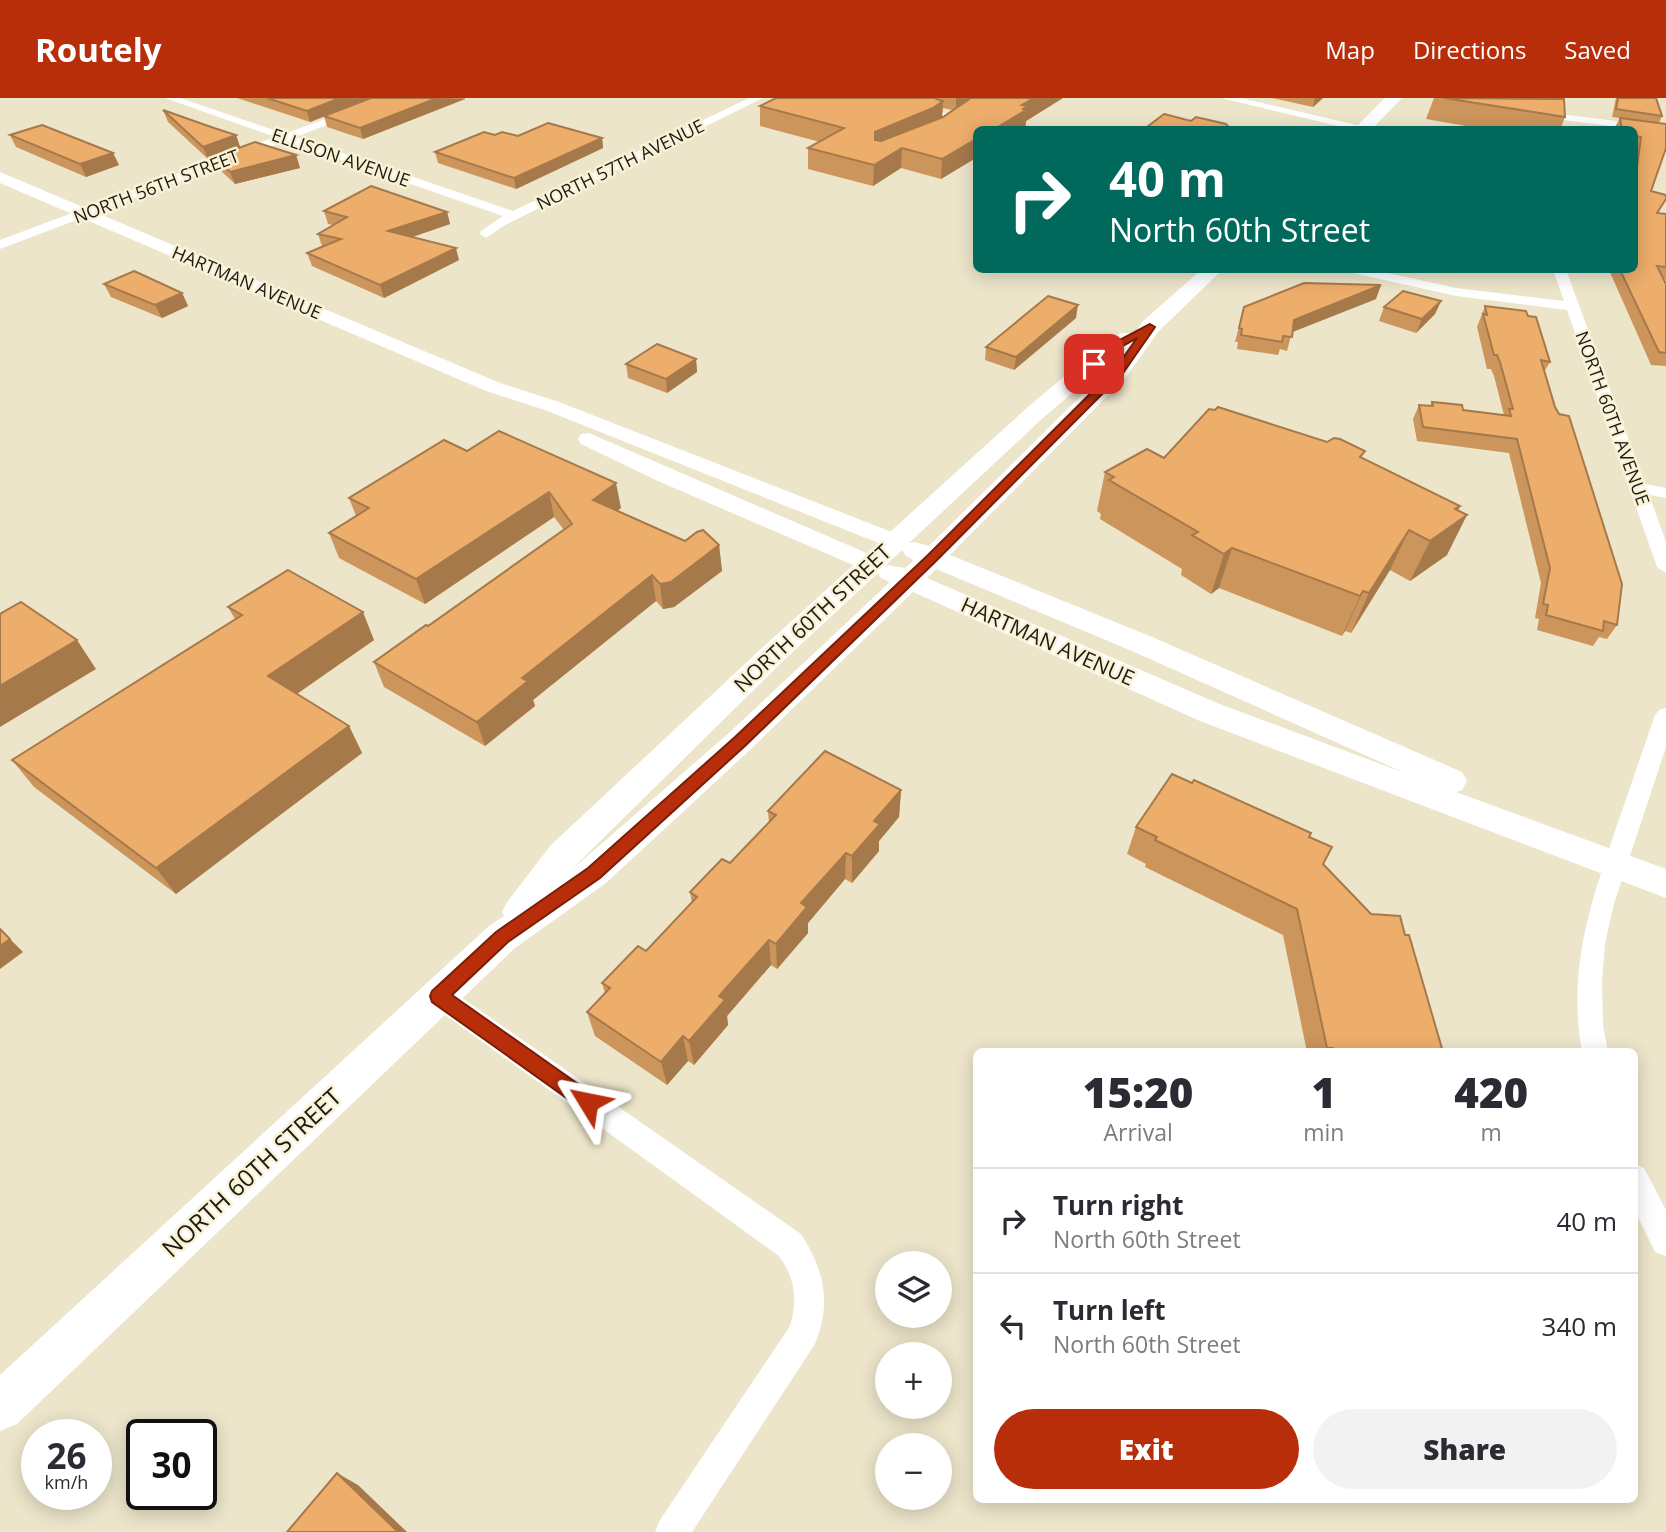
<!DOCTYPE html>
<html lang="en">
<head>
<meta charset="utf-8">
<style>
	:root { --surface:#fff; --page:#f2f2f3; --text:#2b2b33; --muted:#7c7c81; --line:#e1e1e2; --accent:#b92e0a }
	body { margin:0; font-family:"Open Sans",sans-serif; background:var(--page); color:var(--text); height:100vh; display:flex; flex-direction:column; font-size:26px; white-space:nowrap }
	* { box-sizing:border-box; margin:0 }
	p { font-size:23px; color:var(--muted) }
	.icon { flex:none; width:38px; height:38px; fill:none; stroke:currentColor; stroke-width:2; stroke-linecap:round; stroke-linejoin:round }
	.map { position:relative; flex:1; overflow:hidden }
	.drawer { position:absolute; left:973px; top:950px; width:665px; height:455px; display:flex; flex-direction:column; background:var(--surface); border-radius:10px; box-shadow:0 4px 18px #0003 }
	.drawer>* { flex:none }
	.top-card { position:absolute; left:973px; top:28px; width:665px; height:147px; border-radius:10px; box-shadow:0 4px 18px #0003; background:#00695c; color:#fff; overflow:hidden }
	.tools { position:absolute; left:875px; top:1153px; display:grid; gap:14px }
	.tools a { display:grid; place-items:center; width:77px; height:77px; border-radius:50%; background:var(--surface); box-shadow:0 4px 18px #0003; font-size:35px }
	.speed { position:absolute; left:21px; top:1321px; display:flex; gap:14px; font-size:35px; font-weight:700; text-align:center }
	.speed>* { display:grid; place-content:center; width:91px; height:91px; border-radius:50%; background:var(--surface); box-shadow:0 4px 18px #0003; line-height:1 }
	.speed small { font-size:18px; font-weight:400 }
	.speed .limit { border:4px solid #111; border-radius:10px; background:#fff; color:#111 }
	.pin { position:absolute; display:grid; place-items:center; width:60px; height:60px; color:#fff; margin:-30px; border-radius:14px; box-shadow:0 4px 10px #0006 }
	.me { position:absolute; width:77px; margin:-38px; rotate:305deg; stroke-linejoin:round; filter:drop-shadow(0 0 5px #0008) }
	.turn { display:flex; align-items:center; gap:24px; height:147px; padding:0 21px; font-size:32px }
	.turn .icon { width:91px; height:91px; stroke-width:2.5 }
	.turn b { display:block; font-size:49px; line-height:60px }
	.eta { display:flex; justify-content:space-evenly; align-items:center; height:119px; text-align:center }
	.eta b { font-size:42px; font-weight:800; line-height:49px }
	.button { display:flex; gap:14px; margin-top:auto; padding:14px 21px }
	.button a { flex:1; height:80px; border-radius:42px; background:var(--accent); color:#fff; font-size:28px; font-weight:800; line-height:80px; text-align:center }
	.button a+a { background:var(--page); color:var(--text) }
	ul { padding:0; list-style:none }
	li { display:flex; align-items:center; gap:21px; height:105px; padding:0 21px; border-top:2px solid var(--line) }
	li div { flex:1 }
	li b { display:block; font-size:26px }
	li em { font-style:normal }
	header { display:flex; align-items:center; gap:42px; box-sizing:border-box; height:98px; padding:0 35px; background:var(--accent); color:#fff }
	header strong { font-size:33px }
	nav { display:flex; gap:38px; margin-inline-start:auto; font-size:24px }
	.map>svg:first-child { display:block }
	.lines { fill:none; stroke-linecap:round; stroke-linejoin:round }
	.minor { fill:#fff; fill-rule:evenodd }
	.tertiary { fill:#fff; fill-rule:evenodd }
	.secondary { fill:#fff; fill-rule:evenodd }
	.wall { fill:#cc955c; fill-rule:evenodd }
	.shaded-wall { fill:#a6794b }
	.building { fill:#edad6b; stroke:#a6794b; stroke-width:2 }
	.route { fill:#b92e0a; stroke:#781e06; stroke-width:2 }
	.labels { text-anchor:middle; dominant-baseline:central; stroke-width:5; stroke-linejoin:round; paint-order:stroke }
	.far-street-label { font-size:18px; fill:#1e1c12; stroke:#f9f2d7 }
	.street-label { font-size:21px; fill:#1e1c12; stroke:#f9f2d7 }
	.near-street-label { font-size:24px; fill:#1e1c12; stroke:#f9f2d7 }
</style>
</head>
<body>
<header>
<strong>Routely</strong>
<nav><a>Map</a><a>Directions</a><a>Saved</a></nav>
</header>
<div class="map">
<svg width="1666" height="1434" viewBox="0 0 1666 1434">
	<rect width="100%" height="100%" fill="#ece5ca"/>
	<g class="lines">
		<g class="minor">
			<polygon points="165,0 180,0 285,36 380,0 395,0 296,39 513,113 749,0 763,0 505,127 486,140 480,136 481,133 503,118 286,43 0,151 0,142 275,39"/>
			<polygon points="873,0 891,0 963,20 957,23"/>
			<polygon points="1221,0 1241,0 1369,30 1355,32"/>
			<polygon points="1535,13 1666,29 1666,35 1531,18 1531,14"/>
			<polygon points="1351,172 1374,172 1456,190 1564,203 1553,172 1566,172 1645,386 1666,390 1666,400 1649,397 1666,444 1666,475 1657,469 1567,212 1456,198 1353,175"/>
			<path d="M1666 610V649L1614 806 1605 845 1602 884 1603 927 1608 954H1582C1568 875 1588 813 1613 739 1627 698 1641 658 1655 617L1659 612Z"/>
			<path d="M439 887 448 890 801 1136C824 1172 832 1205 815 1246L692 1434H655L660 1422 790 1228C798 1200 795 1181 779 1158L430 906 426 898 430 890Z"/>
			<polygon points="1634,1066 1644,1070 1666,1112 1666,1158 1655,1154 1634,1111"/>
		</g>
		<g class="tertiary">
			<polygon points="0,74 500,285 559,304 902,438 906,443 902,448 894,450 886,448 545,312 486,293 0,85"/>
			<polygon points="589,335 878,460 881,465 878,470 869,473 860,470 658,383 581,346 578,341 581,336"/>
		</g>
		<g class="secondary">
			<polygon points="1385,0 1402,0 1371,32 1353,32"/>
			<path d="M1201 172H1222L1158 234 1127 278 950 457 1152 539 1462 674 1467 683 1462 692 1456 694 1666 771V800L1200 623 913 494 751 651 606 785 515 850 17 1326 0 1333V1277L489 828 504 818 502 814 507 804 551 747 763 549 1028 309 1105 244 1121 235H1135L1142 224ZM1122 253 1111 268 929 448 915 444 909 445 1044 319ZM902 452 906 458 914 462 905 470 886 467ZM936 471 1132 553 1405 675 1222 607 927 480ZM878 475 881 480 890 484 729 635 570 773 783 563Z"/>
		</g>
	</g>
	<g class="wall">
		<polygon points="237,0 465,0 465,1 363,41 327,29 324,18 310,24"/>
		<path d="M776 0H1063L1026 23V28L1024 29 941 81 901 70 873 88 808 71V50L820 44 760 28V8ZM943 10 952 12 942 19Z"/>
		<polygon points="1272,0 1323,0 1313,9"/>
		<polygon points="1434,0 1559,0 1565,19 1560,32 1489,32 1426,21"/>
		<polygon points="1616,0 1656,0 1662,18 1659,25 1651,93 1658,115 1666,116 1666,182 1664,181 1666,186 1666,268 1651,267 1609,172 1634,172 1634,58 1636,50 1634,50 1634,32 1614,31 1620,20 1638,22 1612,19"/>
		<polygon points="163,12 236,37 240,49 296,57 300,70 235,86 219,71 214,59 208,61 168,24"/>
		<polygon points="10,37 113,55 119,67 86,79 16,49"/>
		<polygon points="495,37 602,40 603,50 516,91 438,65 435,54"/>
		<polygon points="324,113 447,114 450,126 412,139 459,162 384,200 312,168 307,155 322,148 318,136 333,127 328,126"/>
		<polygon points="104,186 182,195 188,208 162,220 111,199"/>
		<polygon points="1376,201 1292,234 1287,253 1280,251 1278,257 1237,251 1238,244 1235,244 1244,209"/>
		<polygon points="1441,203 1435,216 1416,235 1379,223 1384,209"/>
		<polygon points="1485,208 1528,218 1550,264 1544,274 1617,527 1607,541 1599,539 1593,548 1537,532 1539,521 1535,520 1541,485 1509,355 1417,343 1413,321 1419,307 1430,308 1432,304 1463,312 1504,317 1494,278 1491,271 1487,271 1477,229"/>
		<polygon points="1076,220 1014,272 985,262 986,249"/>
		<polygon points="696,261 697,274 667,295 628,280 626,266"/>
		<polygon points="467,353 621,410 617,412 685,443 719,447 722,473 674,509 663,511 656,503 533,602 535,608 485,648 384,589 374,564 428,528 564,432 554,419 425,506 339,460 329,435 356,418 349,400"/>
		<polygon points="1164,360 1363,360 1460,408 1458,412 1447,457 1410,483 1390,472 1351,535 1345,533 1342,538 1219,490 1211,496 1181,477 1182,471 1100,421 1101,416 1097,413 1105,374"/>
		<polygon points="228,509 374,542 297,596 349,628 362,655 176,796 34,689 12,662 235,521"/>
		<polygon points="901,692 899,719 879,743 879,753 852,785 845,781 808,825 808,835 777,871 771,867 727,918 728,927 694,967 688,963 667,987 595,938 587,914 605,895 602,885 646,853 692,805 690,794 730,765 769,725 768,713"/>
		<polygon points="1136,729 1309,739 1323,766 1443,954 1307,954 1283,837 1145,769 1146,766 1127,756"/>
	</g>
	<g class="shaded-wall">
		<polygon points="340,0 373,0 310,24 307,13"/>
		<polygon points="437,0 465,1 363,41 360,30"/>
		<polygon points="956,0 975,0 956,13"/>
		<polygon points="1034,0 1063,0 1026,23 1024,32 993,32 1022,7"/>
		<polygon points="1315,0 1323,0 1313,9"/>
		<polygon points="943,3 942,22 874,54 875,34"/>
		<polygon points="236,37 240,49 208,61 203,49"/>
		<polygon points="602,40 603,50 516,91 514,80"/>
		<polygon points="976,41 976,60 941,81 942,61"/>
		<polygon points="902,50 901,70 873,88 874,67"/>
		<polygon points="113,55 119,67 86,79 80,66"/>
		<polygon points="296,57 300,70 235,86 230,74"/>
		<polygon points="447,114 450,126 392,146 388,133"/>
		<polygon points="456,150 459,162 384,200 380,187"/>
		<polygon points="1381,187 1376,201 1290,235 1294,222"/>
		<polygon points="182,195 188,208 162,220 155,207"/>
		<polygon points="1441,203 1435,216 1416,235 1422,221"/>
		<polygon points="1078,207 1076,220 1014,272 1016,259"/>
		<polygon points="696,261 697,274 667,295 666,281"/>
		<polygon points="616,385 621,410 598,427 593,402"/>
		<polygon points="549,394 554,419 425,506 416,481"/>
		<polygon points="1460,408 1449,430 1467,417 1447,457 1410,483 1430,443 1455,411"/>
		<polygon points="1409,432 1390,472 1351,535 1369,495"/>
		<polygon points="719,447 722,473 674,509 663,511 660,486"/>
		<polygon points="1232,450 1219,490 1211,496 1224,456"/>
		<polygon points="652,477 656,503 533,602 535,608 485,648 477,624 522,580"/>
		<polygon points="1363,493 1345,533 1342,538 1360,498"/>
		<polygon points="363,514 374,542 282,606 268,578"/>
		<polygon points="77,542 96,571 0,629 0,588"/>
		<polygon points="349,628 362,655 176,796 156,770"/>
		<polygon points="901,692 899,719 879,743 879,753 852,785 852,758 874,723"/>
		<polygon points="846,755 845,781 808,825 808,835 777,871 776,846 801,805"/>
		<polygon points="10,841 23,854 0,871 0,848"/>
		<polygon points="769,842 771,867 727,918 728,927 694,967 689,943 719,898"/>
		<polygon points="683,938 688,963 667,987 661,964"/>
		<polygon points="337,1375 358,1387 407,1434 396,1434"/>
	</g>
	<g class="building">
		<polygon points="267,0 340,0 307,13"/>
		<polygon points="371,0 437,0 360,30 324,18"/>
		<polygon points="776,0 934,0 943,3 933,10 875,34 875,42 881,43 943,19 971,0 1034,0 1022,7 1028,8 1023,11 1026,12 993,32 976,32 976,41 942,61 902,50 874,67 808,50 844,30 760,8"/>
		<polygon points="1444,0 1564,1 1565,19"/>
		<polygon points="1618,0 1656,0 1662,18 1616,11"/>
		<polygon points="163,12 214,30 236,37 203,49"/>
		<polygon points="1164,16 1191,23 1196,19 1226,26 1231,32 1143,32"/>
		<polygon points="1620,20 1666,26 1666,50 1651,93 1666,97 1666,101 1657,115 1666,116 1666,169 1657,168 1666,186 1666,255 1659,254 1620,172 1634,172 1634,75 1637,69 1641,39 1634,38 1634,32 1622,32"/>
		<polygon points="548,25 602,40 514,80 435,54 484,34 495,37 502,34 518,38"/>
		<polygon points="42,27 113,55 80,66 10,37"/>
		<polygon points="255,44 296,57 230,74 214,59"/>
		<polygon points="371,88 447,114 388,133 456,150 380,187 307,155 341,141 318,136 347,119 324,113"/>
		<polygon points="134,173 182,195 155,207 104,186"/>
		<polygon points="1304,185 1381,187 1294,222 1292,239 1283,238 1282,244 1241,237 1242,231 1239,230 1244,209"/>
		<polygon points="1403,193 1441,203 1422,221 1384,209"/>
		<polygon points="1048,198 1078,207 1016,259 986,249"/>
		<polygon points="1485,208 1526,213 1528,218 1536,219 1550,264 1541,262 1555,309 1559,316 1569,318 1622,486 1617,527 1604,523 1603,533 1546,517 1548,507 1543,506 1550,470 1517,341 1423,329 1419,307 1433,308 1432,304 1462,307 1463,312 1511,318 1509,311 1513,311 1500,264 1497,257 1494,257 1483,216 1487,217"/>
		<polygon points="657,246 696,261 666,281 626,266"/>
		<polygon points="1218,309 1327,344 1334,340 1340,341 1365,353 1360,359 1460,408 1455,411 1467,417 1430,443 1409,432 1369,495 1363,493 1360,498 1232,450 1224,456 1192,437 1198,434 1109,382 1114,379 1105,374 1147,351 1164,360 1209,311 1215,312"/>
		<polygon points="499,333 616,385 593,402 685,443 697,434 703,432 719,447 671,484 660,486 652,477 522,580 528,583 477,624 374,564 426,527 428,528 572,426 549,394 416,481 329,435 369,410 349,400 444,342 467,353"/>
		<polygon points="288,472 363,514 268,578 349,628 156,770 12,662 242,517 228,509"/>
		<polygon points="21,504 77,542 0,588 0,516"/>
		<polygon points="825,653 901,692 874,723 880,726 852,758 846,755 801,805 807,809 776,846 769,842 719,898 725,902 689,943 683,938 661,964 587,914 610,890 602,885 638,848 646,853 697,799 690,794 722,761 730,765 776,717 768,713"/>
		<polygon points="1172,676 1192,685 1194,682 1311,735 1309,739 1332,749 1323,766 1371,816 1400,818 1405,837 1409,837 1443,954 1333,954 1333,950 1327,950 1297,811 1155,742 1157,739 1136,729"/>
		<polygon points="0,831 10,841 0,848"/>
		<polygon points="337,1375 397,1433 396,1434 287,1434"/>
	</g>
	<polygon class="route" points="1150,226 1155,229 1123,275 937,462 746,647 600,780 508,844 452,897 595,998 598,1004 595,1011 588,1013 582,1011 432,904 430,898 432,893 496,834 588,770 735,639 928,457 1115,271 1137,240 1117,251 1098,268 1090,268 1090,263 1110,247"/>
	<g class="labels">
		<g class="far-street-label">
			<text transform="translate(341 59) rotate(19)">ELLISON AVENUE</text>
			<text transform="translate(620 66) rotate(-26)">NORTH 57TH AVENUE</text>
			<text transform="translate(156 88) rotate(-21)">NORTH 56TH STREET</text>
			<text transform="translate(247 184) rotate(23)">HARTMAN AVENUE</text>
			<text transform="translate(1613 320) rotate(70)">NORTH 60TH AVENUE</text>
		</g>
		<g class="street-label">
			<text transform="translate(812 520) rotate(-43)">NORTH 60TH STREET</text>
			<text transform="translate(1048 543) rotate(24)">HARTMAN AVENUE</text>
		</g>
		<g class="near-street-label">
			<text transform="translate(251 1074) rotate(-43)">NORTH 60TH STREET</text>
		</g>
	</g>
</svg>
<div class="tools">
<a><svg class="icon" aria-label="layers" viewBox="0 0 24 24"><path d="M12 4l9 5-9 5-9-5zM3 14l9 5 9-5"/></svg></a>
<a>+</a>
<a>−</a>
</div>
<div class="speed"><div>26<small>km/h</small></div><div class="limit">30</div></div>
<div class="pin" style="left:1094px;top:266px;background:#d93025"><svg class="icon" aria-label="arrive" viewBox="0 0 24 24"><path d="M6 21V4h12l-3 4 3 4H6"/></svg></div>
<svg class="me" style="left:588px;top:1004px" viewBox="-20 -20 40 40"><path d="M0-17L14 15 0 8-14 15z" fill="#b92e0a" stroke="#fff" stroke-width="4"/></svg>
<div class="top-card">
<div class="turn"><svg class="icon" aria-label="right" viewBox="0 0 24 24"><path d="M7 20v-9h11M14 6l5 5-5 5"/></svg><div><b>40 m</b>North 60th Street</div></div>
</div>
<section class="drawer">
<div class="eta">
<div><b>15:20</b><p>Arrival</p></div>
<div><b>1</b><p>min</p></div>
<div><b>420</b><p>m</p></div>
</div>
<ul>
<li><svg class="icon" aria-label="right" viewBox="0 0 24 24"><path d="M7 20v-9h11M14 6l5 5-5 5"/></svg><div><b>Turn right</b><p>North 60th Street</p></div><em>40 m</em></li>
<li><svg class="icon" aria-label="left" viewBox="0 0 24 24"><path d="M17 20v-9H6M10 6l-5 5 5 5"/></svg><div><b>Turn left</b><p>North 60th Street</p></div><em>340 m</em></li>
</ul>
<div class="button"><a>Exit</a><a>Share</a></div>
</section>
</div>
</body>
</html>
